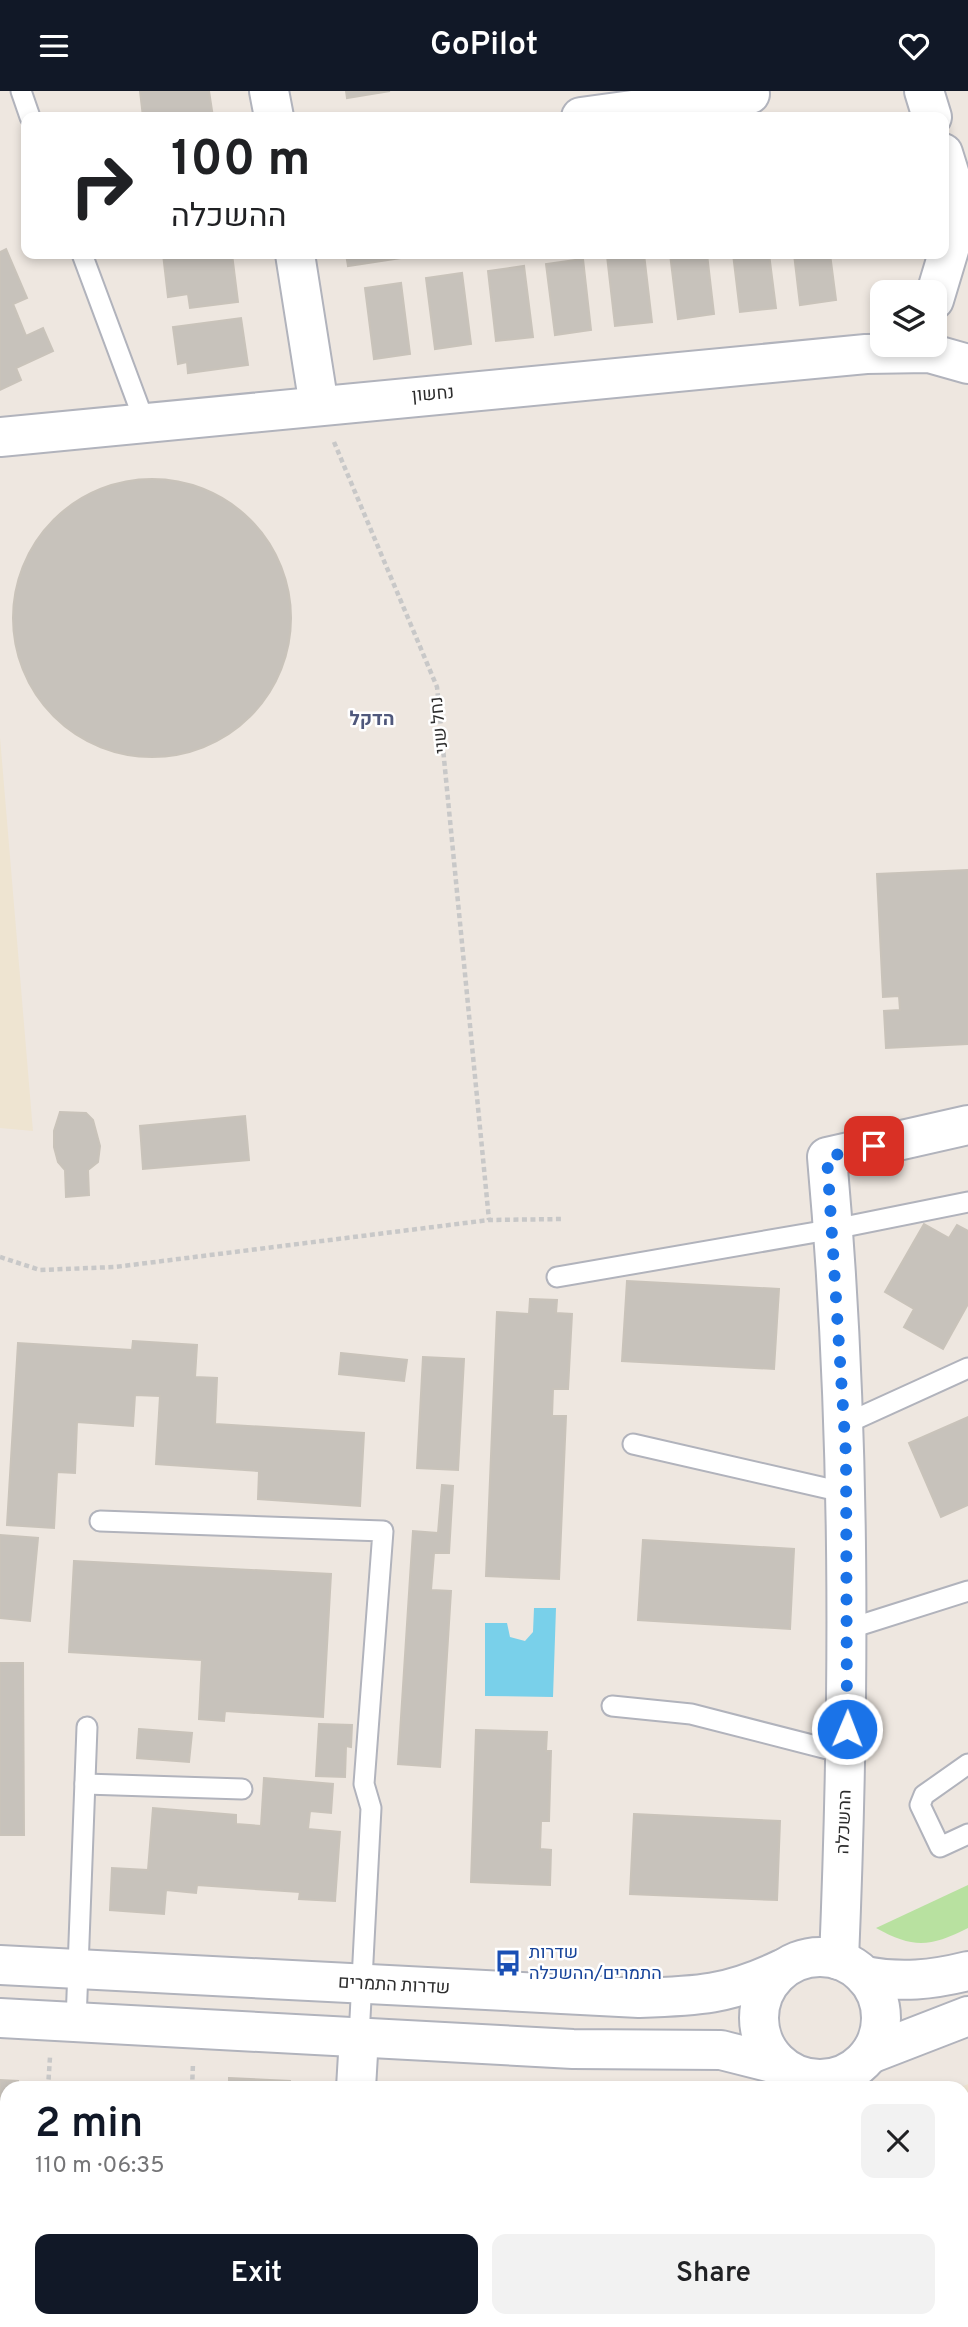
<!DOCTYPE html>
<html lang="en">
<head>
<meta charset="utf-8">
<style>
	:root { --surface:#fff; --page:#f2f2f2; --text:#202124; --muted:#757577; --accent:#111827 }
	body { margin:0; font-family:Overpass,Heebo,sans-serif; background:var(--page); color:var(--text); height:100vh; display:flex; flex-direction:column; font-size:26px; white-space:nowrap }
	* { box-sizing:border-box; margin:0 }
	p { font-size:23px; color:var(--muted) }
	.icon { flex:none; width:38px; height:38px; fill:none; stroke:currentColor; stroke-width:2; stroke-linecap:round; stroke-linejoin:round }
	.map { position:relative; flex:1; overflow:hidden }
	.sheet { position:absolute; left:0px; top:1990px; width:970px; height:247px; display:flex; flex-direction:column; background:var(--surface); border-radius:21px 21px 0 0; box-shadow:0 4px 10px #0003 }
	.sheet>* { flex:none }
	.banner { position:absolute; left:21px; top:21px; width:928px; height:147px; border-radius:14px; box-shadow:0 4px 10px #0003; background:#fff; color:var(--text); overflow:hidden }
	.controls { position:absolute; left:870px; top:189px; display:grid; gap:14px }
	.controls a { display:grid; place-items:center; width:77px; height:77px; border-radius:14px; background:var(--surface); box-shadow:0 4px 10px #0003; font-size:35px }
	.pin { position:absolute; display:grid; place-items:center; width:60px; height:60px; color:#fff; margin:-30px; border-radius:14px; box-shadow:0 4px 10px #0006 }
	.me { position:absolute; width:77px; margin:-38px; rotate:1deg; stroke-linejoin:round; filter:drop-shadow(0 0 5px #0008) }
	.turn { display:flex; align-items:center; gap:24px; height:147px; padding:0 35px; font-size:32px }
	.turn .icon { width:91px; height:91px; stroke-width:2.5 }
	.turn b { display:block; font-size:49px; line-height:60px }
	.round { display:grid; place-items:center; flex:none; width:74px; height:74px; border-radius:14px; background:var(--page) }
	.headline { display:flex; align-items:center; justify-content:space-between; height:119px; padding:0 35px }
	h1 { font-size:42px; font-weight:600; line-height:52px; color:var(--accent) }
	.button { display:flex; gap:14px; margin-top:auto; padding:14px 35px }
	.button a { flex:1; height:80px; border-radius:14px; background:var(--accent); color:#fff; font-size:28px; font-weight:600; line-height:80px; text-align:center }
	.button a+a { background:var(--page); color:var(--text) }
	header { display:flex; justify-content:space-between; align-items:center; height:91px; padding:0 35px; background:var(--accent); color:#fff; font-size:32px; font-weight:600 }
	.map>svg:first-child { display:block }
	.education { fill:#eee4d1 }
	.green { fill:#b8e1a0 }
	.water { fill:#79d0ea }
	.building { fill:#c7c2bb; stroke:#c9c3ba; stroke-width:2 }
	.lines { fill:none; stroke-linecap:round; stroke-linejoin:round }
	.service-casing { stroke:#b1b3bc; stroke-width:23 }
	.minor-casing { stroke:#b1b3bc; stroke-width:42 }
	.tertiary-casing { stroke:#b1b3bc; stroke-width:42 }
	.secondary-casing { stroke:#b1b3bc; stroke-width:42 }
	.path { stroke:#c8c8c8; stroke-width:4.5; stroke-dasharray:5 3.5; stroke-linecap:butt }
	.service { stroke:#fff; stroke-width:19 }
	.minor { stroke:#fff; stroke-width:38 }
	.tertiary { stroke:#fff; stroke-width:38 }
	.secondary { stroke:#fff; stroke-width:38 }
	.route { stroke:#1a73e8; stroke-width:12; stroke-dasharray:0 21.6 }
	.labels { text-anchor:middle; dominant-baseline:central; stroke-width:5; stroke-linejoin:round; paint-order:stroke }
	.street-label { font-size:18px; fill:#2d2d2d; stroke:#fff }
	.transit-label { font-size:18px; fill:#164399; stroke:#fff; text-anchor:start }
	.neighbourhood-label { font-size:19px; font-weight:bold; fill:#4f587c; stroke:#fff }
</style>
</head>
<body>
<header><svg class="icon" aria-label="menu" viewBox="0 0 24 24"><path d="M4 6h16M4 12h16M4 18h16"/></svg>GoPilot<svg class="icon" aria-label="heart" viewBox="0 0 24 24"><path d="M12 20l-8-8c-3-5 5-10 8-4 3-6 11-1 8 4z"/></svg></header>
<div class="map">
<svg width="968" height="2236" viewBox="0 0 968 2236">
	<rect width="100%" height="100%" fill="#eee7e0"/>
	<g class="education">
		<polygon points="0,646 33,1040 0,1037"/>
		<polygon points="968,1993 968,2236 902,2236 903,2230 962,2230 962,1997 959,1997"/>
	</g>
	<path class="green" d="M968 1794V1837C930 1856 914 1858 876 1837Z"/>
	<polygon class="water" points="534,1517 556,1517 553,1606 485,1605 485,1532 507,1532 510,1546 525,1550 533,1541"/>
	<g class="building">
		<polygon points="140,0 209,0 213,26 143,26"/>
		<polygon points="346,0 390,0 347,7"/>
		<polygon points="6,158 27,207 13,213 26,245 43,237 53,260 16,277 21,289 0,299 0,161"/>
		<polygon points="163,163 232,163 238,211 190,217 188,203 168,206"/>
		<polygon points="346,163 427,163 348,175"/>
		<polygon points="644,163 652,231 615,235 607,165"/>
		<polygon points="670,163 707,163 714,223 678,228"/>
		<polygon points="733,163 769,163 776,217 740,221"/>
		<polygon points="794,163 830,163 836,209 800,214"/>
		<polygon points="583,168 591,239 555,244 546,173"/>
		<polygon points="524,175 533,246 496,250 488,180"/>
		<polygon points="462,182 471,253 435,258 426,187"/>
		<polygon points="401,192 410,263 374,268 365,197"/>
		<polygon points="241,227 248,274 188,282 187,271 178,273 173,236"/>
		<circle cx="152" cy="527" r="139"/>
		<polygon points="968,779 968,953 886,957 884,920 900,919 899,905 883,906 877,783"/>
		<polygon points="60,1021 86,1022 93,1029 100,1055 98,1071 88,1079 89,1104 66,1106 65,1079 58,1071 54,1056 54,1040"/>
		<polygon points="245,1025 249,1069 143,1078 140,1035"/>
		<polygon points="924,1133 949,1147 957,1134 968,1140 968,1213 943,1258 904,1236 914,1218 885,1201"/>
		<polygon points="627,1190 779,1198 774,1278 622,1270"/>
		<polygon points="530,1208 557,1209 556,1222 572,1223 568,1298 553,1298 552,1325 566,1325 559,1488 486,1485 497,1221 529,1223"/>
		<polygon points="133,1250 197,1254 195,1286 217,1287 215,1333 364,1342 360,1415 258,1408 259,1380 156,1373 160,1305 135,1304 133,1335 77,1331 75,1382 57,1381 54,1437 7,1434 18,1252 132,1259"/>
		<polygon points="341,1262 407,1269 404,1290 339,1283"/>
		<polygon points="423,1266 464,1268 458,1379 417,1377"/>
		<polygon points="968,1326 968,1414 941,1426 909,1352"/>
		<polygon points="442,1394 453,1395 449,1462 434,1462 431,1499 451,1500 440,1676 398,1673 413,1440 438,1442"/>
		<polygon points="0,1444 38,1447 30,1530 0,1527"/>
		<polygon points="643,1449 794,1458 790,1538 638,1529"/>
		<polygon points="74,1470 331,1483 323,1626 225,1620 224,1630 199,1628 202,1569 69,1561"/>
		<polygon points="0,1572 23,1572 24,1744 0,1744"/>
		<polygon points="319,1633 352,1634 351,1656 346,1655 345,1686 316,1685"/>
		<polygon points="139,1638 192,1642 189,1671 137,1667"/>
		<polygon points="476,1639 547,1641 546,1660 551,1660 549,1730 541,1730 540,1758 551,1759 550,1794 471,1791"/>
		<polygon points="264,1687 333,1693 331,1722 310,1720 308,1738 340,1741 335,1810 299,1808 300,1801 197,1794 196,1802 166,1799 164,1823 110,1819 112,1777 148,1779 153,1717 236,1724 236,1733 261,1735"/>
		<polygon points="634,1723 780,1730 777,1809 630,1803"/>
		<polygon points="229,1987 290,1990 290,1997 229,1997"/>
		<polygon points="0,1989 18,1990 18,1997 7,1997 7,2037 1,2037 0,2064"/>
		<polygon points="94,1991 153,1993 153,1997 94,1997"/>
		<polygon points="0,2128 6,2129 4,2175 0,2175"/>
		<polygon points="412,2230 463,2230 463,2236 411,2236"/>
		<rect x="552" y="2230" width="31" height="6"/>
		<polygon points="285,2233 353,2235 353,2236 285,2236"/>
	</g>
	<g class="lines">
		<g class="service-casing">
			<g id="service">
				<polyline points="21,0 30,26"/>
				<polyline points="82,163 145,332"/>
				<polyline points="557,1186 834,1138 968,1111"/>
				<polyline points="845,1333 968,1277"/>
				<polyline points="633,1353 847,1402"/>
				<polyline points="100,1430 383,1440 364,1693 371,1717 359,1946"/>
				<polyline points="848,1538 968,1500"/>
				<polyline points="612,1615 691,1623 847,1663"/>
				<polyline points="968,1673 924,1704 920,1714 940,1756 968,1743"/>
				<polyline points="85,1693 242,1698"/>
				<polyline points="76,1931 87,1636"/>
			</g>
		</g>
		<g class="minor-casing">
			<g id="minor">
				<polyline points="269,0 274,26"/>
				<polyline points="581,26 750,3"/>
				<polyline points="295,163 319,315"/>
				<polyline points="934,209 961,119"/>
				<polyline points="0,346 866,263 929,262 968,273"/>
				<path d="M839 1869C850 1600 851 1333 827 1066L968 1034"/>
				<polyline points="356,1997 359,1946"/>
				<polyline points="0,2197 7,2198"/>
			</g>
		</g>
		<g class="tertiary-casing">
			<g id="tertiary">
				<circle cx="820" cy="1927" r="61"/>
				<path d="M0 1874 639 1907C698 1905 728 1904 782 1878"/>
				<path d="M864 1885C901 1892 932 1889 968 1880"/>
				<polyline points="0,1927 573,1958 721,1959 780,1974"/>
				<polyline points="870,1963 968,1925"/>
				<polyline points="832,2236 832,2230"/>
			</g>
		</g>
		<g class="secondary-casing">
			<g id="secondary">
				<polyline points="924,0 932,26"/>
				<polyline points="943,62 968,142"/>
			</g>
		</g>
		<g class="path">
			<polyline points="334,351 437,596 489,1129"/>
			<polyline points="0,1166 40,1179 115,1176 489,1129 564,1128"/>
			<polyline points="48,1997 50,1966"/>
			<polyline points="192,1997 193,1973"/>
			<polyline points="962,2057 968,2058"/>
			<polyline points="366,2230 372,2236"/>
			<polyline points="635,2236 636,2230"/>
		</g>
		<use href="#service" class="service"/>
		<use href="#minor" class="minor"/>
		<use href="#tertiary" class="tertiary"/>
		<use href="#secondary" class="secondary"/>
	</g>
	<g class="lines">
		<polyline class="route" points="847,1638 846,1364 827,1066 874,1055"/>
	</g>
	<defs>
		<g id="bus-bare" transform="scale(2.1)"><path d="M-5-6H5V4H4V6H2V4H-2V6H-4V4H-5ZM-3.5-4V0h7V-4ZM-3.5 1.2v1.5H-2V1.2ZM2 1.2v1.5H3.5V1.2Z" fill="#1a4fb4" stroke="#fff" stroke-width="2.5" paint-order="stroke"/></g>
	</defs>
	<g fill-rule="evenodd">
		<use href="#bus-bare" x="508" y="1872"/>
	</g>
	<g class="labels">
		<g class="street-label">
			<text transform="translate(433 304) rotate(-5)">נחשון</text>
			<text transform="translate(440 634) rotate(-96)">נחל שני</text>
			<text transform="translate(845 1731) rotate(-88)">ההשכלה</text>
			<text transform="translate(394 1895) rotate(3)">שדרות התמרים</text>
		</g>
		<g class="transit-label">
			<text x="529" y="1862">שדרות<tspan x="529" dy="21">התמרים/ההשכלה</tspan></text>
		</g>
		<g class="neighbourhood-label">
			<text x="372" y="629">הדקל</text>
		</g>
	</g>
</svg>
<div class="controls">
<a><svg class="icon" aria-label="layers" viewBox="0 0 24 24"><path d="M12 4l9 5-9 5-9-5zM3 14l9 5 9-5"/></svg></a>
</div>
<div class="pin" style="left:874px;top:1055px;background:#d93025"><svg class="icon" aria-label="arrive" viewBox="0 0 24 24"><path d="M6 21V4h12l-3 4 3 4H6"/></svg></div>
<svg class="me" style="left:847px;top:1638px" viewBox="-20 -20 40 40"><circle r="17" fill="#1a73e8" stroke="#fff" stroke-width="3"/><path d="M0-11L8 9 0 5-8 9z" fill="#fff"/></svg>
<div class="banner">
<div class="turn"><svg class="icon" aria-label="right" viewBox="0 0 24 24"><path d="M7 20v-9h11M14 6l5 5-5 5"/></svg><div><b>100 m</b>ההשכלה</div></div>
</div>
<section class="sheet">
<div class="headline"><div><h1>2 min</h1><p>110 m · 06:35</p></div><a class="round"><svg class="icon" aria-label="close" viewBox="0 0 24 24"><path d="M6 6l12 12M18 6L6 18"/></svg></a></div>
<div class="button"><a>Exit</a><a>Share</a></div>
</section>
</div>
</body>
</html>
